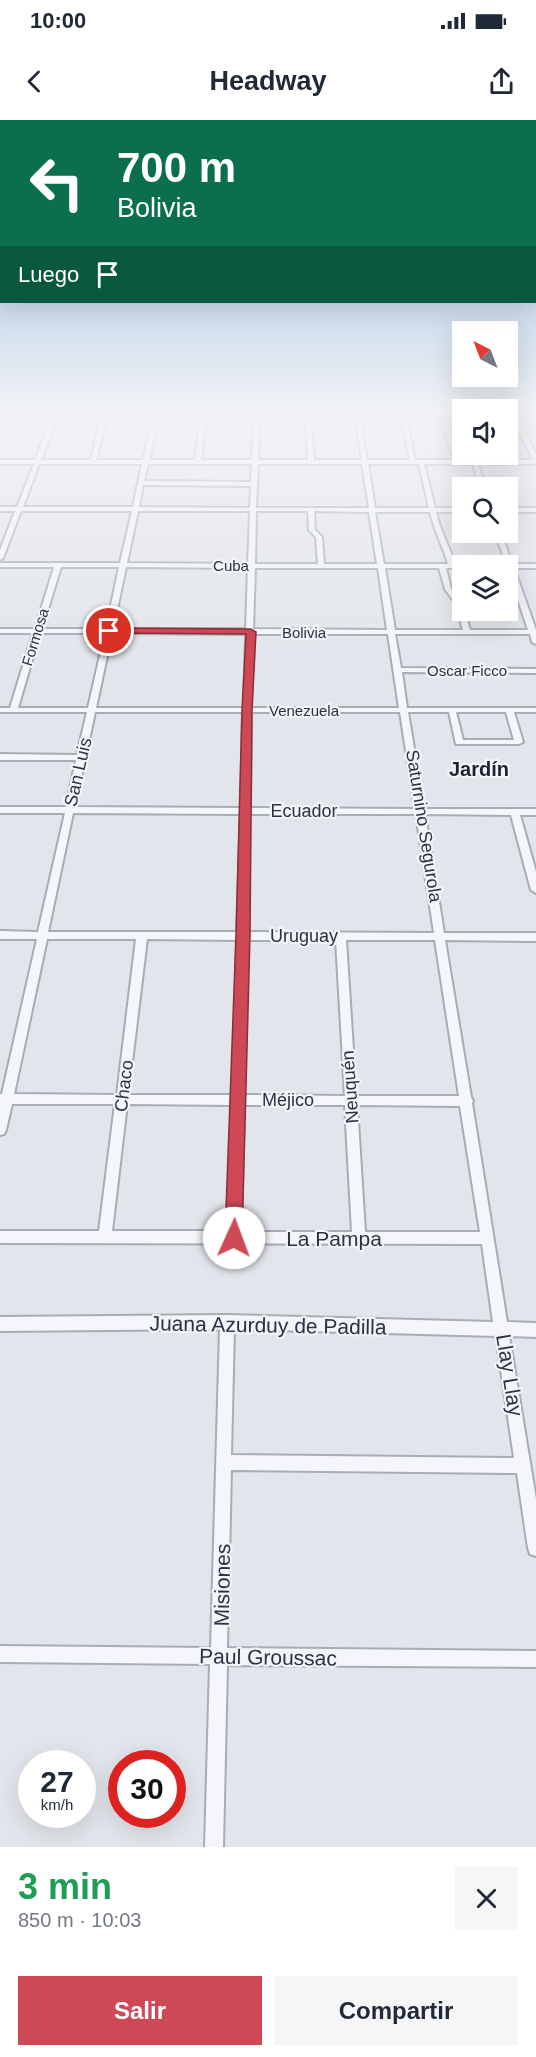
<!DOCTYPE html>
<html lang="es">
<head>
<meta charset="utf-8">
<style>
	:root { --surface:#fff; --page:#f6f6f7; --text:#1f2937; --muted:#747a83; --accent:#cf4855 }
	body { margin:0; font-family:Helvetica,sans-serif; background:var(--page); color:var(--text); height:100vh; display:flex; flex-direction:column; font-size:22px; white-space:nowrap }
	* { box-sizing:border-box; margin:0 }
	p { font-size:20px; color:var(--muted) }
	.icon { flex:none; width:33px; height:33px; fill:none; stroke:currentColor; stroke-width:2; stroke-linecap:round; stroke-linejoin:round }
	.map { position:relative; height:1727px; overflow:hidden }
	.sheet { display:flex; flex-direction:column; background:var(--surface); flex:1 }
	.sheet>* { flex:none }
	.banner { position:absolute; left:0px; top:0px; width:537px; height:183px; box-shadow:0 6px 24px #0002; background:#0b6e4f; color:#fff; overflow:hidden }
	.needle { width:39px; rotate:318deg }
	.controls { position:absolute; left:452px; top:201px; display:grid; gap:12px }
	.controls a { display:grid; place-items:center; width:66px; height:66px; border-radius:0px; background:var(--surface); box-shadow:0 6px 24px #0002; font-size:30px }
	.speed { position:absolute; left:18px; top:1630px; display:flex; gap:12px; font-size:30px; font-weight:700; text-align:center }
	.speed>* { display:grid; place-content:center; width:78px; height:78px; border-radius:50%; background:var(--surface); box-shadow:0 6px 24px #0002; line-height:1 }
	.speed small { font-size:15px; font-weight:400 }
	.speed .limit { border:9px solid #d22; background:#fff; color:#111 }
	.pin { position:absolute; display:grid; place-items:center; width:51px; height:51px; color:#fff; margin:-26px; border:3px solid #fff; border-radius:50%; box-shadow:0 2px 6px #0007 }
	.me { position:absolute; width:66px; margin:-33px; rotate:2deg; stroke-linejoin:round; filter:drop-shadow(0 0 4px #0008) }
	.turn { display:flex; align-items:center; gap:21px; height:126px; padding:0 18px; font-size:27px }
	.turn .icon { width:78px; height:78px; stroke-width:2.5 }
	.turn b { display:block; font-size:42px; line-height:51px }
	.then { display:flex; align-items:center; height:57px; padding:0 18px; background:#0003; gap:12px; font-size:22px }
	.round { display:grid; place-items:center; flex:none; width:63px; height:63px; border-radius:0px; background:var(--page) }
	.head { display:flex; align-items:center; justify-content:space-between; height:102px; padding:0 18px }
	h1 { font-size:36px; font-weight:700; line-height:45px; color:#1e9e55 }
	.action { display:flex; gap:12px; margin-top:auto; padding:12px 18px }
	.action a { flex:1; height:69px; border-radius:0px; background:var(--accent); color:#fff; font-size:24px; font-weight:700; line-height:69px; text-align:center }
	.action a+a { background:var(--page); color:var(--text) }
	.status { display:flex; justify-content:space-between; align-items:center; height:42px; padding:0 30px; background:var(--surface); direction:ltr }
	.status svg { height:16px; fill:currentColor }
	header { display:flex; justify-content:space-between; align-items:center; height:78px; padding:0 18px; background:var(--surface); font-size:27px; font-weight:700 }
	.map>svg:first-child { display:block }
	.lines { fill:none; stroke-linecap:round; stroke-linejoin:round }
	.street-casing { stroke:#a7acb5; stroke-width:4 }
	.street { fill:#f5f6f9; fill-rule:evenodd }
	.route { fill:#cf4855; stroke:#872f37; stroke-width:1.5 }
	.labels { text-anchor:middle; dominant-baseline:central; stroke-width:4.5; stroke-linejoin:round; paint-order:stroke }
	.far-street-label { font-size:15px; fill:#2a3243; stroke:#f2f4f8 }
	.street-label { font-size:18px; fill:#2a3243; stroke:#f2f4f8 }
	.neighbourhood-label { font-size:20px; font-weight:bold; fill:#1c2334; stroke:#f2f4f8 }
	.near-street-label { font-size:21px; fill:#2a3243; stroke:#f2f4f8 }
</style>
</head>
<body>
<div class="status"><b>10:00</b><svg viewBox="0 0 49 12"><path d="M0 12V9h3v3zM5 12V6h3v6zM10 12V3h3v9zM15 12V0h3v12zM26 1h20v11H26zM47 4h2v5h-2z"/></svg></div>
<header><svg class="icon" aria-label="back" viewBox="0 0 24 24"><path d="M15 5l-7 7 7 7"/></svg>Headway<svg class="icon" aria-label="share" viewBox="0 0 24 24"><path d="M12 15V3M7 8l5-5 5 5M5 13v7h14v-7"/></svg></header>
<div class="map">
<svg width="536" height="1727" viewBox="0 0 536 1727">
	<rect width="100%" height="100%" fill="#e2e5eb"/>
	<g class="lines">
		<g class="street-casing">
			<g id="street">
				<path d="M154 294H159L157 299 254 300 255 294H259V300H355L354 294H359L361 300H401L399 294H404L406 300H441L439 294H444L447 300H462V304H448L459 340H533L516 304H507V300L515 301 511 294H516L520 301H536V305L521 304 536 335V344H478L486 368H480L473 344H424L435 388H462V392H436C440 410 449 426 455 444L465 446H462V448H446L451 469 462 483V490H464L470 510H528L507 446H504L506 444 495 412H501L512 444H536V448H514L536 510V524L532 522 530 514H395L401 548 536 549V553L402 552 407 588H536V592H514L523 622 519 624H456L449 592H408L424 689H536V695H520L536 752V773L531 770 511 695 425 694 444 813H536V821L445 820 471 977 473 981 472 983 507 1202 536 1203V1217L509 1216 536 1379V1436L530 1434 528 1428 517 1353 231 1350 227 1528 536 1531V1547L227 1545 223 1727H205L210 1544 0 1542V1526L211 1528 220 1209 0 1211V1197L227 1195 493 1202 482 1124 0 1123V1111H99L115 984H12L6 1010 4 1014 0 1015V974H2L37 819H0V811L38 812 65 693H0V687H66L76 640H0V634L77 635 87 592H0V588H10L33 513H0V509H35L54 447H0V443H120L132 391H21L3 438 0 440V430L15 391H0V387H17L34 344H0V340H35L48 306 51 304 54 306 41 340H91L99 305 102 303 105 305 96 340H143ZM157 303H200L195 340H149ZM205 303H254L252 340H201ZM259 303H306L308 340H258ZM311 303H356L362 340H314ZM361 303H402L410 340H367ZM407 303H442L454 340H415ZM39 344H142L133 387H23ZM148 344H252L251 362 144 361ZM258 344H362L369 388H256ZM368 344H419L429 388H375ZM143 365 251 366 250 388 139 387ZM138 391H250L248 444 127 443ZM256 391H308L309 410 316 417 318 444H255ZM314 391 369 392 377 444H324L322 417 315 410ZM375 392H430C434 410 443 426 448 444H384ZM61 447H119L106 509H42ZM126 447 248 448 246 509H113ZM255 448H378L387 510 253 509ZM385 448H439L445 469 456 484 463 510H395ZM40 513H105L88 588H18ZM112 513 246 514 244 588H96ZM253 514H388L399 588H251ZM95 592H243L241 688 75 687ZM251 592H400L415 689 250 688ZM456 592H506L514 620H463ZM73 693 241 694 237 812H48ZM249 694H416L434 813 247 812ZM47 819H136L117 975 14 974ZM147 819 237 820 233 975H128ZM247 820H336L345 976 244 975ZM346 820H435L459 976H356ZM127 984 232 985 228 1111H112ZM244 985H345L352 1112H241ZM357 985 460 986 480 1112H365ZM234 1209 496 1216 514 1338 231 1335Z"/>
				<polygon points="0,305 4,306 0,310"/>
				<rect x="507" y="388" width="29" height="4"/>
			</g>
		</g>
		<use href="#street" class="street"/>
	</g>
	<linearGradient id="sky" x2="0" y2="1"><stop stop-color="#8ab3dc"/><stop offset="0.55" stop-color="#f2f3f6"/><stop offset="1" stop-color="#f2f3f6" stop-opacity="0"/></linearGradient>
	<rect width="536" height="535" fill="url(#sky)"/>
	<polygon class="route" points="109,508 251,509 256,512 252,590 250,815 242,1118 240,1123 234,1125 228,1123 225,1118 236,815 242,590 246,514 106,513 106,509"/>
	<g class="labels">
		<g class="far-street-label">
			<text x="231" y="445">Cuba</text>
			<text x="304" y="512">Bolivia</text>
			<text transform="translate(35 517) rotate(-73)">Formosa</text>
			<text x="467" y="550">Oscar Ficco</text>
			<text x="304" y="590">Venezuela</text>
		</g>
		<g class="street-label">
			<text transform="translate(78 652) rotate(-77)">San Luis</text>
			<text x="304" y="691">Ecuador</text>
			<text transform="translate(424 706) rotate(81)">Saturnino Segurola</text>
			<text x="304" y="816">Uruguay</text>
			<text transform="translate(124 966) rotate(-83)">Chaco</text>
			<text transform="translate(350 967) rotate(-94)">Neuquén</text>
			<text x="288" y="980">Méjico</text>
		</g>
		<g class="neighbourhood-label">
			<text x="479" y="649">Jardín</text>
		</g>
		<g class="near-street-label">
			<text x="334" y="1118">La Pampa</text>
			<text transform="translate(268 1205) rotate(1)">Juana Azurduy de Padilla</text>
			<text transform="translate(510 1255) rotate(81)">Llay Llay</text>
			<text transform="translate(222 1465) rotate(-89)">Misiones</text>
			<text transform="translate(268 1537) rotate(1)">Paul Groussac</text>
		</g>
	</g>
</svg>
<div class="controls">
<a><svg class="needle" viewBox="-14 -14 28 28"><path d="M0-13l5 13h-10z" fill="#e53935"/><path d="M0 13l5-13h-10z" fill="#747a83"/></svg></a>
<a><svg class="icon" aria-label="sound" viewBox="0 0 24 24"><path d="M4 9h4l5-4v14l-5-4H4zM17 9q2 3 0 6"/></svg></a>
<a><svg class="icon" aria-label="search" viewBox="0 0 24 24"><circle cx="10" cy="10" r="6"/><path d="M15 15l6 6"/></svg></a>
<a><svg class="icon" aria-label="layers" viewBox="0 0 24 24"><path d="M12 4l9 5-9 5-9-5zM3 14l9 5 9-5"/></svg></a>
</div>
<div class="speed"><div>27<small>km/h</small></div><div class="limit">30</div></div>
<div class="pin" style="left:109px;top:511px;background:#d93025"><svg class="icon" aria-label="arrive" viewBox="0 0 24 24"><path d="M6 21V4h12l-3 4 3 4H6"/></svg></div>
<svg class="me" style="left:234px;top:1118px" viewBox="-20 -20 40 40"><circle r="19" fill="#fff"/><path d="M0-13L10 11 0 6-10 11z" fill="#cf4855"/></svg>
<div class="banner">
<div class="turn"><svg class="icon" aria-label="left" viewBox="0 0 24 24"><path d="M17 20v-9H6M10 6l-5 5 5 5"/></svg><div><b>700 m</b>Bolivia</div></div>
<div class="then">Luego<svg class="icon" aria-label="arrive" viewBox="0 0 24 24"><path d="M6 21V4h12l-3 4 3 4H6"/></svg></div>
</div>
</div>
<section class="sheet">
<div class="head"><div><h1>3 min</h1><p>850 m · 10:03</p></div><a class="round"><svg class="icon" aria-label="close" viewBox="0 0 24 24"><path d="M6 6l12 12M18 6L6 18"/></svg></a></div>
<div class="action"><a>Salir</a><a>Compartir</a></div>
</section>
</body>
</html>
